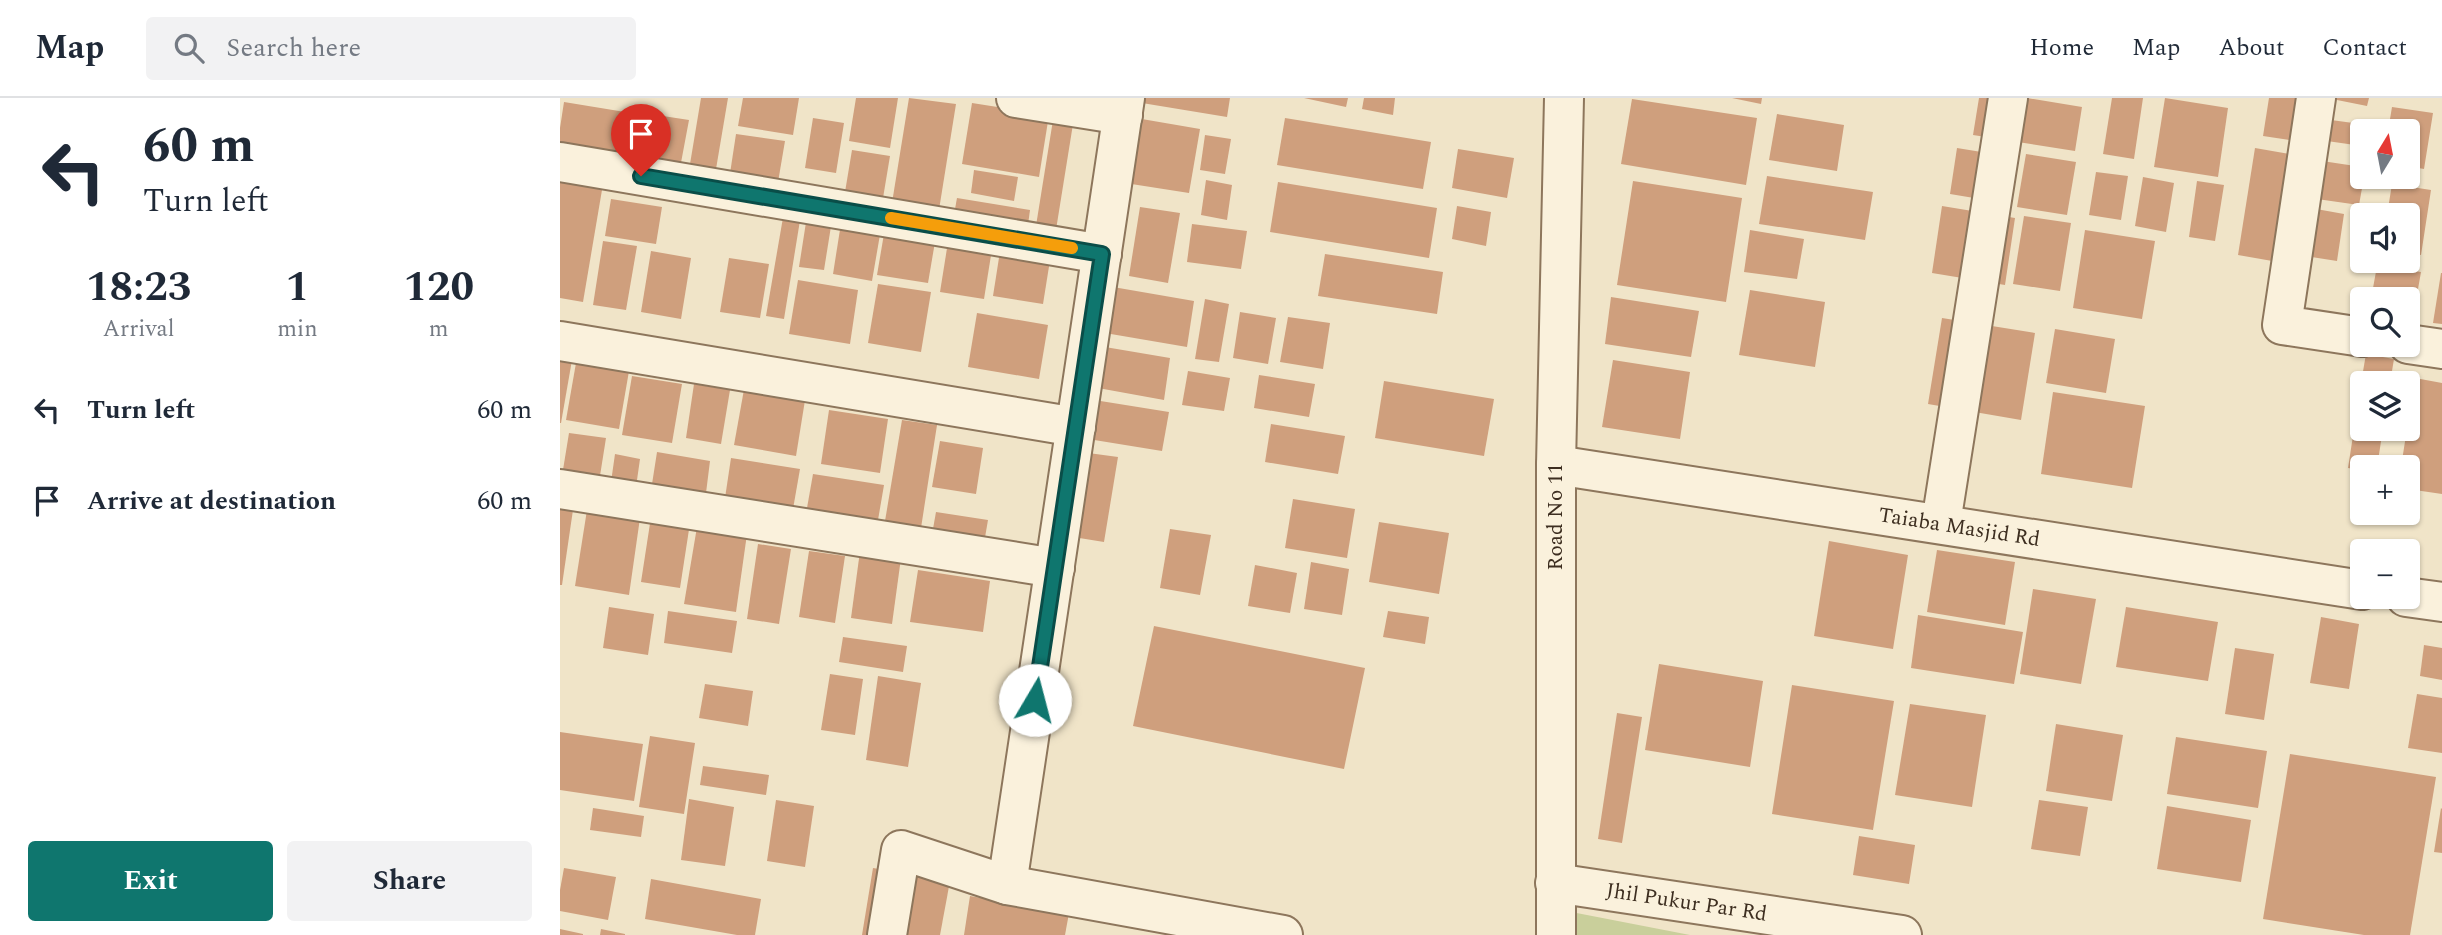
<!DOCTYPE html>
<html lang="en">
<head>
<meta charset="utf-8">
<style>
	:root { --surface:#fff; --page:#f2f2f3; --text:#1f2937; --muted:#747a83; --line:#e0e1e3; --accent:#0f766e }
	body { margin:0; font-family:Spectral,serif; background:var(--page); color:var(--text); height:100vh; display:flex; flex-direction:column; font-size:26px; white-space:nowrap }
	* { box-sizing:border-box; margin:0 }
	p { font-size:23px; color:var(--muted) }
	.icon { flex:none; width:38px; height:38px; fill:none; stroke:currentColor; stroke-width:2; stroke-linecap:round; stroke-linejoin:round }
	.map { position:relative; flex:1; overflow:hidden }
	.panel { display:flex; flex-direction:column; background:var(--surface); width:560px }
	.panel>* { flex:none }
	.banner { background:#fff; color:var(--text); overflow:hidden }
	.needle { width:46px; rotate:10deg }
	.fabs { position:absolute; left:1790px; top:21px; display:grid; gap:14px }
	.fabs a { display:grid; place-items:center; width:70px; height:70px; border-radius:7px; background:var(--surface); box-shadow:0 2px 5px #0004; font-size:35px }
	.pin { position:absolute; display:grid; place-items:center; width:60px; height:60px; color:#fff; margin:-72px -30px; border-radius:50% 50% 50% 0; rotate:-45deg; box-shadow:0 0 7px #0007 }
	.pin .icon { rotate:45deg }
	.me { position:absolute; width:77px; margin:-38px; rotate:8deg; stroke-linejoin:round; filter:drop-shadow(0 0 5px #0008) }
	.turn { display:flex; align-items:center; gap:24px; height:147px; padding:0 28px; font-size:32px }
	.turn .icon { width:91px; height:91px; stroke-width:2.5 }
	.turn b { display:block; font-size:49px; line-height:60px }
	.eta { display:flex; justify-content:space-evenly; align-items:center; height:119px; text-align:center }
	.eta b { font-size:42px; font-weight:700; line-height:49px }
	.primary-button { display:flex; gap:14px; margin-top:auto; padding:14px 28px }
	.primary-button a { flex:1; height:80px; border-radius:7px; background:var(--accent); color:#fff; font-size:28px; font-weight:700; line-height:80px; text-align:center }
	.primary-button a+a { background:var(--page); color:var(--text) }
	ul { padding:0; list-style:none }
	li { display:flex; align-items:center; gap:21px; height:91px; padding:0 28px }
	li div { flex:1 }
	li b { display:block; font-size:26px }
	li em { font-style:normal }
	header { display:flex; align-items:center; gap:42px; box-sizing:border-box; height:98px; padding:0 35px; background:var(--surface); border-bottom:2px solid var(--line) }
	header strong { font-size:33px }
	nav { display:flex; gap:38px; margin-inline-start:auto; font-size:24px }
	.search { width:490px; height:63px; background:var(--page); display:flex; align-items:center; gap:18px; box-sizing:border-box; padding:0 24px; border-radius:7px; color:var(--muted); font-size:26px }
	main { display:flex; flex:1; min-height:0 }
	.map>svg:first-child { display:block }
	.green { fill:#c9cf9b }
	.building { fill:#cf9f7d }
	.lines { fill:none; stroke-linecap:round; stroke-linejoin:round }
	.minor-casing { stroke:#8d765c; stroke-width:42 }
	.minor { stroke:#faf1dc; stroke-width:38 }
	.route-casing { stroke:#0a4d48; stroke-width:18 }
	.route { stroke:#0f766e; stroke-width:12 }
	.slow { stroke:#f59e0b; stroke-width:12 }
	.labels { text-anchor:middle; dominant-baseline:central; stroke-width:7; stroke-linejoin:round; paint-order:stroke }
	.street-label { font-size:21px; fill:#3d2e20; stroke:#f7eed8 }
</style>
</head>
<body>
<header>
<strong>Map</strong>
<div class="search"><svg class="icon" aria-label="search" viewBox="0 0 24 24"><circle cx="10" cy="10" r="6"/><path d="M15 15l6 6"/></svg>Search here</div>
<nav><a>Home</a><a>Map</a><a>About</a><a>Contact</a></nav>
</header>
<main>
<section class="panel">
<div class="banner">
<div class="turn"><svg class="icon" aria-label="left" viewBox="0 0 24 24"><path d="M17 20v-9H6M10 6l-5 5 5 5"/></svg><div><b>60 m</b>Turn left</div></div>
</div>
<div class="eta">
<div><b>18:23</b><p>Arrival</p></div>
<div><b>1</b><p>min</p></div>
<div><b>120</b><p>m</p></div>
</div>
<ul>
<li><svg class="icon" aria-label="left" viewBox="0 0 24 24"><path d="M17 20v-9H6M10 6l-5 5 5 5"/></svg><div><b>Turn left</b></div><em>60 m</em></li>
<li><svg class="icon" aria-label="arrive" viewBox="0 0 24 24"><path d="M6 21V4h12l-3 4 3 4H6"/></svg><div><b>Arrive at destination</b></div><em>60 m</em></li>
</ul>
<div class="primary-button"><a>Exit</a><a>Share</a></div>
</section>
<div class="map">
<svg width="1882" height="837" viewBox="0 0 1882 837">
	<rect width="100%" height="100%" fill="#f0e4c8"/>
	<polygon class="green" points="996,811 1130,837 996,837"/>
	<g class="building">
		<polygon points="141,0 168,0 156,71 130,66"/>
		<polygon points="183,0 239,0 233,37 178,28"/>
		<polygon points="296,0 338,0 330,50 289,43"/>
		<polygon points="349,0 396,6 378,118 331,111"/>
		<polygon points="583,0 670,0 667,19 582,5"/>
		<polygon points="744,0 788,0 786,9"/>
		<polygon points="804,0 835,0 833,17 802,11"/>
		<polygon points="1172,0 1202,0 1201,6"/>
		<polygon points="1419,0 1467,0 1522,9 1515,53 1413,37"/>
		<polygon points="1552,0 1583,0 1574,61 1543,56"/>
		<polygon points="1605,0 1668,10 1658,79 1594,69"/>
		<polygon points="1709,0 1756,0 1749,45 1703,38"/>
		<polygon points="1767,0 1809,0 1807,8"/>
		<polygon points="1072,1 1197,20 1186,87 1061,66"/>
		<polygon points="4,4 65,14 58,59 0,50 0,30"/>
		<polygon points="412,5 489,17 479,79 402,66"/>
		<polygon points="1832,9 1873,15 1864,71 1848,68 1848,33 1828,33"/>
		<polygon points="77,14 129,22 120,70 70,61"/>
		<polygon points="1217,16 1284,27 1277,73 1209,62"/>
		<polygon points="253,20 284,25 276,75 245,70"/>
		<polygon points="576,20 640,31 629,95 565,85"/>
		<polygon points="725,20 871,44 863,91 717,67"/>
		<polygon points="493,22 513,26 495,138 475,134"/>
		<polygon points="1771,22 1808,27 1807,33 1802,33 1802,48 1767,43"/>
		<polygon points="176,36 225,43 217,90 169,82"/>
		<polygon points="645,37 671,41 665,76 640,72"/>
		<polygon points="1397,50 1452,59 1444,105 1390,96"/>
		<polygon points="1695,50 1735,57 1718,164 1678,157"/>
		<polygon points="898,51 954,60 947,100 892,90"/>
		<polygon points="292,52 330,58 322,106 284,100"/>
		<polygon points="1466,56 1516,64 1507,117 1457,109"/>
		<polygon points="1742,60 1802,69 1804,79 1799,107 1736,98"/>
		<polygon points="414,72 458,79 454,103 411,95"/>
		<polygon points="1536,74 1568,78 1561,122 1529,117"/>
		<polygon points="1207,78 1313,94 1305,142 1199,126"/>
		<polygon points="0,79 43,86 23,204 0,200"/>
		<polygon points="1583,79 1614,85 1606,134 1575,128"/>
		<polygon points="646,82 672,87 667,122 641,117"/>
		<polygon points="1073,83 1182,100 1166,204 1057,187"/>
		<polygon points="1637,83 1664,87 1655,143 1629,139"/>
		<polygon points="718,84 877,110 869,160 710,134"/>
		<polygon points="1832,86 1871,92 1861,157 1848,155 1848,117 1827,117"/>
		<polygon points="397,100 470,112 467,134 393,122"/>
		<polygon points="51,101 102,109 96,146 45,138"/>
		<polygon points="1734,107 1784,116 1777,163 1726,155"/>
		<polygon points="225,108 242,110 224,221 206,218"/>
		<polygon points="897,108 931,114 926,148 892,141"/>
		<polygon points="1382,108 1455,120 1445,187 1372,175"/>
		<polygon points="580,109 620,115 608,185 569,178"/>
		<polygon points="247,118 272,122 264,172 239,169"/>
		<polygon points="1464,118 1511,125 1500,193 1453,186"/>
		<polygon points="282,119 322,125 312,183 273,176"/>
		<polygon points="632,126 687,133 681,171 627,164"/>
		<polygon points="325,130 376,138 368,185 317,177"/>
		<polygon points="1190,132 1244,141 1237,181 1184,174"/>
		<polygon points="1525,132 1595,143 1582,221 1513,210"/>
		<polygon points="43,143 77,148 66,212 33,207"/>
		<polygon points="388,144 432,151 424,201 380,194"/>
		<polygon points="441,147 491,156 483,206 433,198"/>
		<polygon points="91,153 131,160 121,221 81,214"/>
		<polygon points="765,156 883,174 877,216 758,198"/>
		<polygon points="169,160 209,166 200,220 160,214"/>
		<polygon points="1817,168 1861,174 1855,208 1848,207 1848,201 1811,201"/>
		<polygon points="1881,175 1882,175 1882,226 1873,225"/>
		<polygon points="238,182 298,192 290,246 229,236"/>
		<polygon points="318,186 371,194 361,254 308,245"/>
		<polygon points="553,189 634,203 627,249 545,235"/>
		<polygon points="1190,192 1265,204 1255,269 1179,257"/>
		<polygon points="1051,199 1139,213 1131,259 1045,246"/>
		<polygon points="645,201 669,206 659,264 635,261"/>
		<polygon points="680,214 716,220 708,266 673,260"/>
		<polygon points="417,215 488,227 479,281 408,269"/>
		<polygon points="728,219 770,225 763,271 720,264"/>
		<polygon points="1382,220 1475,235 1461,322 1368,306"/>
		<polygon points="1495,231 1555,241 1546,295 1486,285"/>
		<polygon points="545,249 610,260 604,302 538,290"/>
		<polygon points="1806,256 1834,261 1830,285 1801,285"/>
		<polygon points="0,260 12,262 1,325 0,325"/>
		<polygon points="1053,262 1130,274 1120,341 1042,329"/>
		<polygon points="16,265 69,273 59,331 6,322"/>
		<polygon points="628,273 670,280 664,313 622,307"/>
		<polygon points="699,277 755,286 749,319 694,310"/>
		<polygon points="72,278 122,286 112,345 62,337"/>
		<polygon points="1855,280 1882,285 1882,396 1848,391 1848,369 1841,369"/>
		<polygon points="824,283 934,301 924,358 815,340"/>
		<polygon points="134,286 170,292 161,346 126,340"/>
		<polygon points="185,286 246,296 236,358 174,347"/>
		<polygon points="1801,286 1802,331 1823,331 1817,369 1802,369 1802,372 1788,370"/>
		<polygon points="1493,294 1585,308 1572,390 1481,376"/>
		<polygon points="528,301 609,314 602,353 522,340"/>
		<polygon points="269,312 328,321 320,375 261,366"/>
		<polygon points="342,322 377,327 361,430 325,423"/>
		<polygon points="711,326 785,338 778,376 705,364"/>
		<polygon points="9,335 46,340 39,384 2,378"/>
		<polygon points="380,343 423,350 416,396 372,389"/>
		<polygon points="97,354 150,363 146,395 92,386"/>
		<polygon points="521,354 558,359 544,444 507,438"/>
		<polygon points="55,356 80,361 76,389 51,384"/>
		<polygon points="171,360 240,371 233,411 165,400"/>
		<polygon points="253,376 324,387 318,422 247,410"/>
		<polygon points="733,401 795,411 787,460 725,450"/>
		<polygon points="0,403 14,405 2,487 0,487"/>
		<polygon points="27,412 80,420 69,497 15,488"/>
		<polygon points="376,414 428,422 423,451 371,442"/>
		<polygon points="91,419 130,425 120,490 81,484"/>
		<polygon points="819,424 889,435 879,496 809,484"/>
		<polygon points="137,429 187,436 176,514 124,506"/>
		<polygon points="610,431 651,437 640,497 600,490"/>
		<polygon points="1269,443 1348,457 1333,551 1254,538"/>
		<polygon points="198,446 231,451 219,526 187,521"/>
		<polygon points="1377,452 1455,464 1445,527 1367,514"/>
		<polygon points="249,453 285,458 275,525 239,519"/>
		<polygon points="300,453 341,460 332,526 291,520"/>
		<polygon points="751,464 789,471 782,517 744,511"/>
		<polygon points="695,467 737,475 730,515 688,508"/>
		<polygon points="358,472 430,483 423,534 350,524"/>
		<polygon points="1473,491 1536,501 1521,586 1460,576"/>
		<polygon points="49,509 94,516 88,557 43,550"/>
		<polygon points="1566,509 1658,524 1648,583 1556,569"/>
		<polygon points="108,513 177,523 172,555 104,545"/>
		<polygon points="828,513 869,519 865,546 823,539"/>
		<polygon points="1358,517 1463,534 1454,586 1351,570"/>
		<polygon points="1761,519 1799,526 1789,591 1750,585"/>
		<polygon points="594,528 805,570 784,671 573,628"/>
		<polygon points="283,539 347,548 343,574 279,564"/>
		<polygon points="1864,547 1882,550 1882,582 1860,578"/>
		<polygon points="1675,550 1714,556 1704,622 1665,616"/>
		<polygon points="1099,566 1203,583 1190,669 1085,652"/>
		<polygon points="270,576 303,581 295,637 261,632"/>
		<polygon points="318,578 361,585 348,669 306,662"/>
		<polygon points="145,586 193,593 188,628 139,620"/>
		<polygon points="1232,587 1334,603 1313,732 1212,716"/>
		<polygon points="1857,596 1882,600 1882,655 1848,650"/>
		<polygon points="1350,606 1426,617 1412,709 1335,697"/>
		<polygon points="1057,615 1082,619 1062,745 1038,741"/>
		<polygon points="1496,626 1563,637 1552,703 1486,693"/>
		<polygon points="0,634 83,646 74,703 0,692"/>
		<polygon points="90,638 135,645 124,716 79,709"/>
		<polygon points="1616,639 1707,653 1698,710 1607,696"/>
		<polygon points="1730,656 1876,679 1850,837 1804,837 1703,821"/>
		<polygon points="143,668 209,677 206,697 140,687"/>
		<polygon points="129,701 174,709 165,768 121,762"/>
		<polygon points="216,702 254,708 245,769 207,763"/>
		<polygon points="1479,702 1528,709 1520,758 1471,751"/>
		<polygon points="1607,708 1691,722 1681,784 1597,771"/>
		<polygon points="33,710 84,718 81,739 30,732"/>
		<polygon points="1881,710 1882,711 1882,755 1874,754"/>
		<polygon points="1299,738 1355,747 1349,786 1293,777"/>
		<polygon points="4,770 56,779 48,822 0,813 0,792"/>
		<polygon points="313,770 390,783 380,837 302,837"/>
		<polygon points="91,781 201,801 195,837 177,837 85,821"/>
		<polygon points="410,798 509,815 505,837 404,837"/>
		<polygon points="0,831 23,836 23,837 0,837"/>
		<polygon points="41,831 65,836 65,837 40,837"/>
	</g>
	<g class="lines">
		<g class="minor-casing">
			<g id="minor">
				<polyline points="456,0 563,17"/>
				<polyline points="1756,0 1722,227 1802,239"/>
				<polyline points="0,64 542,156"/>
				<polyline points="0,243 516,329"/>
				<polyline points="1848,246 1882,251"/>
				<path id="s1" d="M996 367 1802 492"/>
				<polyline points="0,391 495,470"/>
				<polyline points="1381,425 1448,0"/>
				<polyline points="1846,499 1882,504"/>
				<path id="s2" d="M995 785 1342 837"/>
				<polyline points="447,787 565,0"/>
				<polyline points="327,837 341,752 447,787 723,837"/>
				<path id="s3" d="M996 837V367L1004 0"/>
			</g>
		</g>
		<use href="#minor" class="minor"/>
	</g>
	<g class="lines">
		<g class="route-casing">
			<polyline id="route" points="81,78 542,156 475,602"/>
		</g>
		<use href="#route" class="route"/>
		<polyline class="slow" points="331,120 512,150"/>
	</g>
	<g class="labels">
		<g class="street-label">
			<text stroke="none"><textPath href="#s3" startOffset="418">Road No 11</textPath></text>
			<text stroke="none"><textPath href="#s1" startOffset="408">Taiaba Masjid Rd</textPath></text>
			<text stroke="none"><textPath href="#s2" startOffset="133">Jhil Pukur Par Rd</textPath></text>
		</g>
	</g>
</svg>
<div class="fabs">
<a><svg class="needle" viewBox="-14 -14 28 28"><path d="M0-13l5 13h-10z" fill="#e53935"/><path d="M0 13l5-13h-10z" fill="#747a83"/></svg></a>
<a><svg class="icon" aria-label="sound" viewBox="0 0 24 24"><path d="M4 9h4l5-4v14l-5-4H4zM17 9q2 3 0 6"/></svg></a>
<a><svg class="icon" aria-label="search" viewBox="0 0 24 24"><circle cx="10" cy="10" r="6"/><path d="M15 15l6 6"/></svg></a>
<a><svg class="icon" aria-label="layers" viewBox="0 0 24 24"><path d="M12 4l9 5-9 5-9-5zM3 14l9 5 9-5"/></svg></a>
<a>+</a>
<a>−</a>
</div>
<div class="pin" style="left:81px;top:78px;background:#d93025"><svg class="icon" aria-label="arrive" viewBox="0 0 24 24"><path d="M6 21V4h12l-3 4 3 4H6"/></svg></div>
<svg class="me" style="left:475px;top:602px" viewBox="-20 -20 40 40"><circle r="19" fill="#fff"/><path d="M0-13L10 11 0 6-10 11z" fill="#0f766e"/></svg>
</div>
</main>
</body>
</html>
